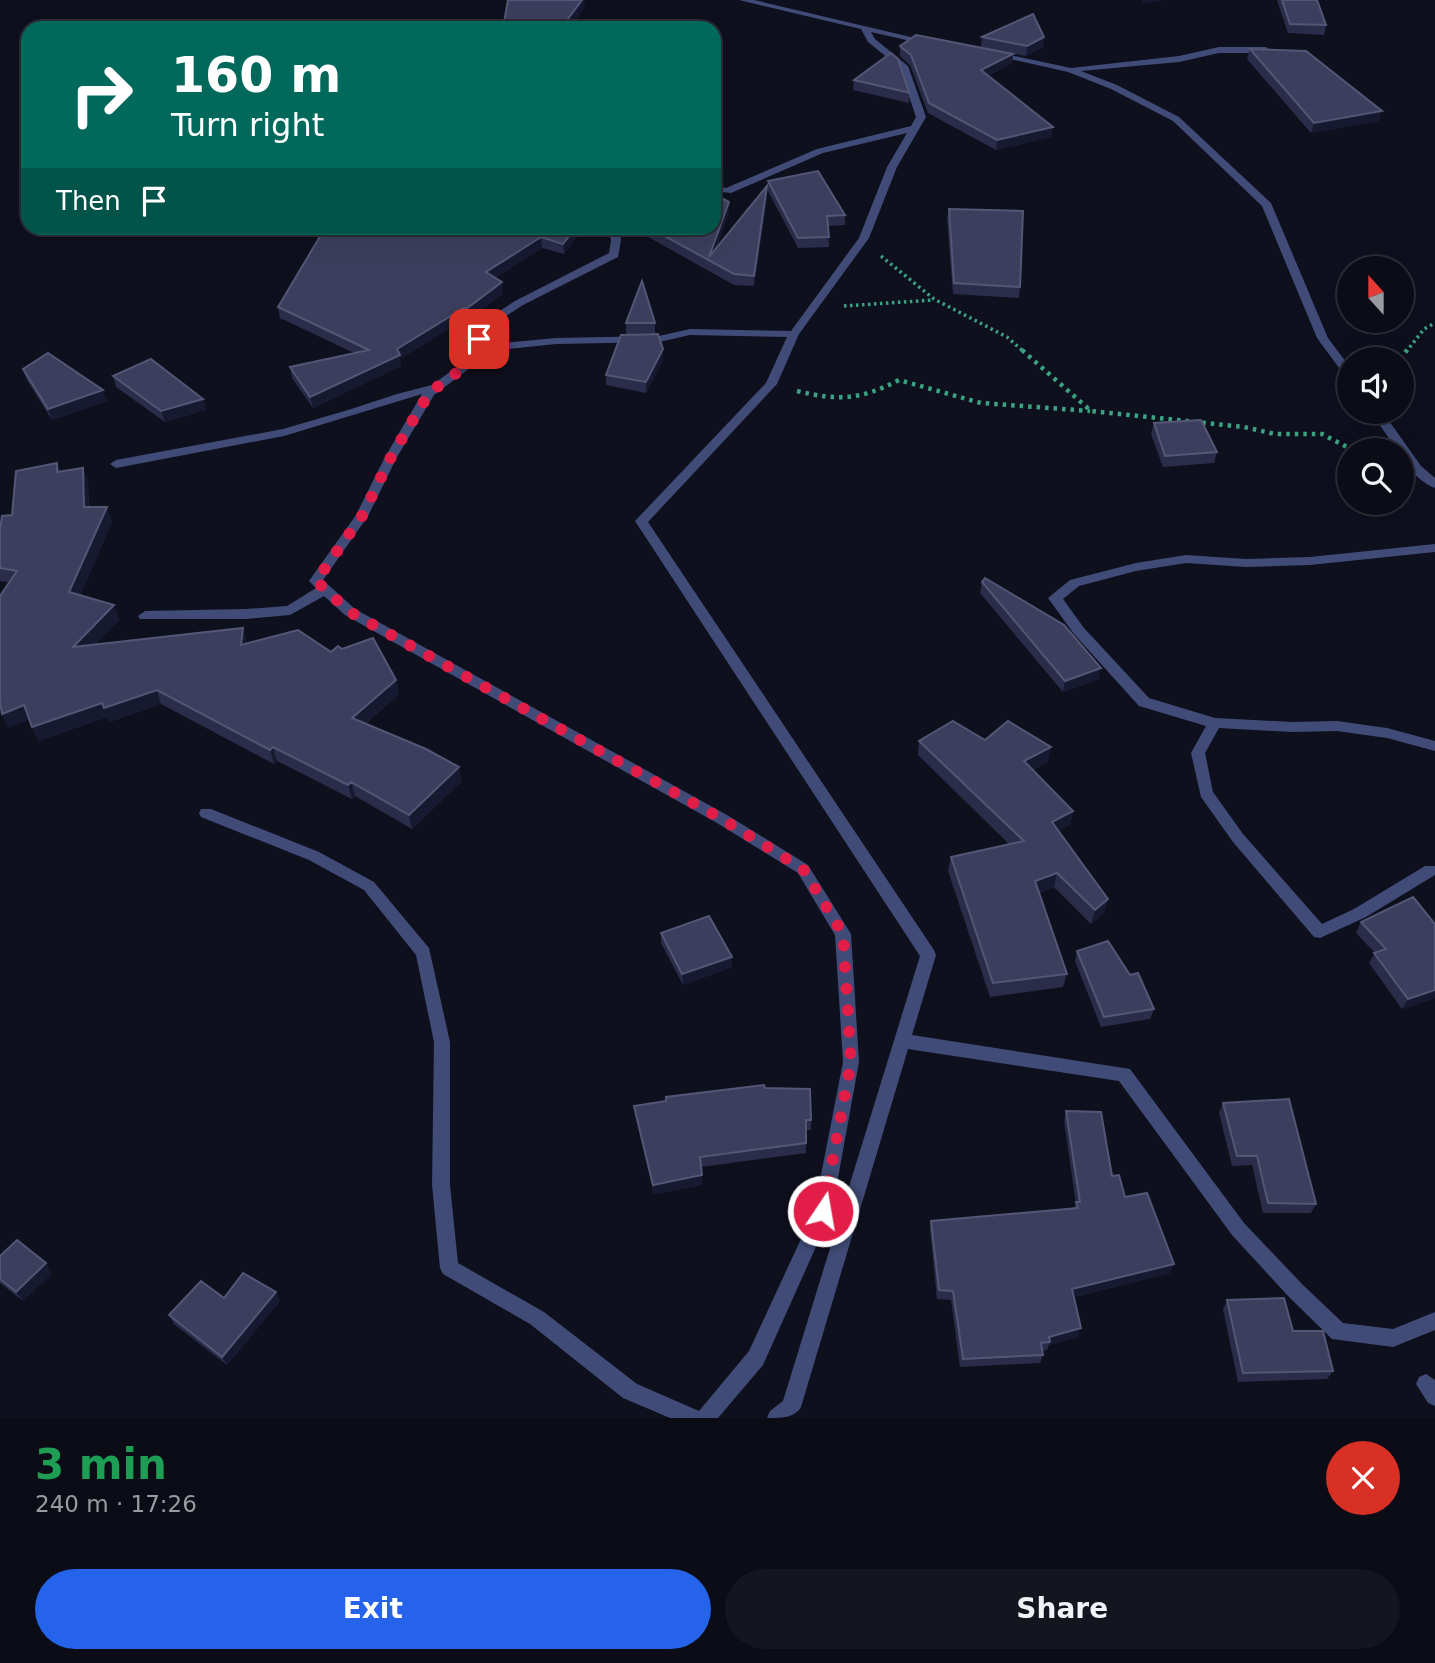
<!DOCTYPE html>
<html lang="en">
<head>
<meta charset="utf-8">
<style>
	:root { --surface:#0b0c16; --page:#14151f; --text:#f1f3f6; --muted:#9a9ba1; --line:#2b2c35; --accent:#2563eb }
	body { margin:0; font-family:"DejaVu Sans",sans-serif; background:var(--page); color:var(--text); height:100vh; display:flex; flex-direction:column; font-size:26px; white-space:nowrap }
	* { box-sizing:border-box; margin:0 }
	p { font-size:23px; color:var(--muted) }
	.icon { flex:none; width:38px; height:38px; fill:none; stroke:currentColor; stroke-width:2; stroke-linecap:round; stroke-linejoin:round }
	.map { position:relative; height:1418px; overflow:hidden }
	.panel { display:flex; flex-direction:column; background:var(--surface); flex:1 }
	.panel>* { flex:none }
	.hud { position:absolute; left:21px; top:21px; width:700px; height:214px; border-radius:21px; box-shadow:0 7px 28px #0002,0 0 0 2px var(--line); background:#00695c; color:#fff; overflow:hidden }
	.needle { width:46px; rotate:339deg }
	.tools { position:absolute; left:1337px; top:256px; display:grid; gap:14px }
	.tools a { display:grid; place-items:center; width:77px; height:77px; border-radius:50%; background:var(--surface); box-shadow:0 7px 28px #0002,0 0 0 2px var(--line); font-size:35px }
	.pin { position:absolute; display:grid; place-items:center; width:60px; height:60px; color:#fff; margin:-30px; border-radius:14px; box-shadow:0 4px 10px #0006 }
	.me { position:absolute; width:77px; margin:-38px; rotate:12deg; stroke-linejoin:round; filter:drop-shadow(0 0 5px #0008) }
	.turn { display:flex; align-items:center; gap:24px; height:147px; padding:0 35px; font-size:32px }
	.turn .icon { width:91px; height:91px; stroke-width:2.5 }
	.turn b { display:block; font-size:49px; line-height:60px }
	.then { display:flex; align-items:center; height:66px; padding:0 35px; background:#0003; gap:14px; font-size:26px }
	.round { display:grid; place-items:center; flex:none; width:74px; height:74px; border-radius:37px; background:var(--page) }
	.headline { display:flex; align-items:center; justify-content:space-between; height:119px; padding:0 35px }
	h1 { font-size:42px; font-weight:800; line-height:52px; color:#1e9e55 }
	.primary-button { display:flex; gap:14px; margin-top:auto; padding:14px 35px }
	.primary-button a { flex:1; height:80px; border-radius:42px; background:var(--accent); color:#fff; font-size:28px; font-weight:800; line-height:80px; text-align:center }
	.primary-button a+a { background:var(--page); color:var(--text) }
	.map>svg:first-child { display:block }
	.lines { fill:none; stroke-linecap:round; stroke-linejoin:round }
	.path-far1 { stroke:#3ca382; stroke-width:3.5; stroke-dasharray:2.5 3.5; stroke-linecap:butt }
	.path { stroke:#3ca382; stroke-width:4.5; stroke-dasharray:3.5 5; stroke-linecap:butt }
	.street { fill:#404c77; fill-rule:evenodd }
	.wall { fill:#2a2c4a }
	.shaded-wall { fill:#171931 }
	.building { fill:#3c3e5d; stroke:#535675; stroke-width:2 }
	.route { stroke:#e11d48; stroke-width:12; stroke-dasharray:0 21.6 }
</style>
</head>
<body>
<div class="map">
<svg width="1435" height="1418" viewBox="0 0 1435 1418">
	<rect width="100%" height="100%" fill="#0f101e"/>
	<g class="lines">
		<g class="path-far1">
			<polyline points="881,256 934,299 1007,337 1024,352"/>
			<polyline points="844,306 933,300"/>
			<polyline points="1406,352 1424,329 1435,323"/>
		</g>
		<g class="path">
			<polyline points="1022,350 1091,411 1244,427 1275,434 1322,434 1347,447 1371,448"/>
			<polyline points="1400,359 1407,350"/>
			<path d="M797 391C839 401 860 400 899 380L981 403 1090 411"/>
		</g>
		<g class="street">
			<path d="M739 0H754L932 42 928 45 871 32 875 39 908 66 926 117 897 167 869 238 799 334 777 384 648 522 934 950 936 955 912 1035 1130 1069 1244 1223 1303 1285 1343 1323 1393 1329 1435 1312V1330L1393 1347 1332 1339 1289 1297 1232 1235 1119 1081 908 1049 801 1407C795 1418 781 1418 767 1418L770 1411 783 1401 920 956 635 521 766 383 787 337 690 335 659 342 556 344 478 352 470 368 434 395 397 457 368 516 323 580 355 609 727 815 808 865 851 934 859 1062 832 1211 763 1365 718 1418H670L623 1398 530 1324 443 1274 440 1268 432 1185 434 1042 416 955 364 890 309 860 201 817 199 813 201 809H211L319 852 374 882 429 948 450 1042V1185L458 1263 544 1312 637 1384 699 1411 749 1351 814 1211 843 1062 835 935 798 873 717 823 345 615 324 596 290 615 246 619H140L138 616 145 611 246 609 287 606 316 588 309 581 356 515 385 457 422 394 284 436 116 468 110 464 116 460 283 429 348 410 397 394 432 385 461 364 473 339 489 318 515 301 609 253 611 240 608 228H618L621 240 618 257 523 305 497 322 482 345 556 338 659 336 690 329 791 331 859 238 887 167 907 133 823 153 731 193 714 191V185L726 188 817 149 911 126 916 117 899 67 868 42 861 29Z"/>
			<polygon points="1219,47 1266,47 1270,50 1266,53 1219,53 1179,62 1081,71 1117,85 1179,117 1271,203 1328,338 1349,366 1349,377 1345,376 1317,338 1262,206 1173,121 1111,89 1068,72 992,55 996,52 1071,68 1179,56"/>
			<path d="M1370 411H1382L1421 466 1435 478V488C1421 483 1402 465 1402 450H1397Z"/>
			<polygon points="1435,544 1435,552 1310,565 1246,567 1186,563 1136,571 1079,586 1063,599 1084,628 1149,698 1215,718 1292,722 1337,721 1387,728 1435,741 1435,751 1387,738 1337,731 1292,732 1219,728 1205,753 1213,792 1243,834 1322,924 1354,909 1425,866 1435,866 1435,875 1366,917 1320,938 1314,937 1233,842 1201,797 1191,753 1206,726 1139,706 1074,634 1048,598 1070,580 1136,563 1186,555 1246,559 1310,557"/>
			<polygon points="1426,1374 1435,1380 1435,1406 1428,1403 1416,1384 1419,1377"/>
		</g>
	</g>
	<g class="wall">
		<polygon points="1277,0 1317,0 1326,25 1324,35 1288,33"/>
		<polygon points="982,37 1044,37 1043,47 1026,56 981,47"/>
		<polygon points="900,46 1013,54 1012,63 988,76 1053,127 1051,137 996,150 928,113 910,65 900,56"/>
		<polygon points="1250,49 1379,121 1311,133 1247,59"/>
		<polygon points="891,53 909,93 909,103 905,102 853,90 854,80"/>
		<polygon points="768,181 845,215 845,225 828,226 829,247 798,248 768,191"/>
		<polygon points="767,186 767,197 754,286 734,285 632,228 714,228 729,202 729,212 716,249"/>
		<polygon points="949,209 1020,287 1019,298 953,294 947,219"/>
		<polygon points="197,228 229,228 227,231"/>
		<polygon points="421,230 581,230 564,254 542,248 495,278 503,293 468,320 465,319 400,359 401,366 313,408 292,378 290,367 354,353 280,318 278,307"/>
		<polygon points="626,323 655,323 655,333 626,334"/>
		<polygon points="663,349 663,360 646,393 606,385 606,375"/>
		<polygon points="23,369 107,401 52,420 27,380"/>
		<polygon points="113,376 203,399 206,410 165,422 116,387"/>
		<polygon points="1154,423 1217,452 1214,463 1163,467 1151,434"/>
		<polygon points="57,463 60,471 83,468 88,482 89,507 112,522 80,595 114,605 119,620 95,644 247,643 331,652 396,680 399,694 365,724 462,781 412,829 355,796 352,799 277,761 274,764 161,704 109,722 107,717 38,741 29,719 8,728 2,714 9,582 0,581 0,529"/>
		<polygon points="982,582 1099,679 1063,692 980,593"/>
		<polygon points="985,740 1048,762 1033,770 1073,811 1070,825 1058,831 1108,899 1104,913 1091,924 1054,887 1039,893 1067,974 1063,987 990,997 948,871 951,857 1009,844 918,755 919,741"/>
		<polygon points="1361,922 1435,998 1402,1009 1369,963 1375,953 1356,933"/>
		<polygon points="661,933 732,957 732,967 683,985 661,943"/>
		<polygon points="1077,951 1154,1009 1150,1019 1101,1027 1075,961"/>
		<polygon points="765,1088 811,1120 811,1130 806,1130 806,1153 701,1167 702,1185 654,1194 635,1115 634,1106"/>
		<polygon points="1223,1103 1316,1204 1311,1213 1263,1213 1252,1165 1232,1166 1219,1113"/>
		<polygon points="1066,1111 1112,1176 1170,1273 1074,1297 1078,1337 1049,1345 1047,1350 1042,1351 1043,1355 1040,1363 960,1367 951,1300 937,1299 930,1230 931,1221 1074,1208 1076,1204 1064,1121"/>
		<polygon points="0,1256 52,1273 23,1301 0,1283"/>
		<polygon points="224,1298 280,1301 227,1365 174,1324 169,1315"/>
		<polygon points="1227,1300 1293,1331 1333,1371 1327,1379 1238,1382 1223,1309"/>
	</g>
	<g class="shaded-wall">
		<polygon points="582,0 584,0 585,7 570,28 561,28"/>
		<polygon points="1143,0 1164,0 1142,4"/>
		<polygon points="1044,37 1043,47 1026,56 1027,46"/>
		<polygon points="1013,54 1012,63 980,80 981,70"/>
		<polygon points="1382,111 1379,121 1311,133 1314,123"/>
		<polygon points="1053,127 1051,137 996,150 997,140"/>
		<polygon points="767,186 767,197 754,286 754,276"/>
		<polygon points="729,202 729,212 711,261 709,257"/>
		<polygon points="575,228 584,228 564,254 563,244"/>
		<polygon points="541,237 542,248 488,282 486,272"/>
		<polygon points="502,282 503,293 468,320 466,309"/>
		<polygon points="464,308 465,319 400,359 401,366 313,408 310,397 397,349"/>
		<polygon points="663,349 663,360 646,393 646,382"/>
		<polygon points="103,390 107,401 52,420 48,409"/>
		<polygon points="203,399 206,410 165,422 161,411"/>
		<polygon points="83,468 88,482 89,521 84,507"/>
		<polygon points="107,507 112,522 75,606 69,592"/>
		<polygon points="114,605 119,620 79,661 73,647"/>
		<polygon points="243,628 247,643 245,659 241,645"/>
		<polygon points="1101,668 1099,679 1063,692 1065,681"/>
		<polygon points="396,680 399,694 355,732 352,718"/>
		<polygon points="157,690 161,704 109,722 104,708"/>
		<polygon points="102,703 107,717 38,741 32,727"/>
		<polygon points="24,705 30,719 8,728 2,714"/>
		<polygon points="273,747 277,761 274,764 270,750"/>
		<polygon points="1051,747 1048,762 1021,775 1024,761"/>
		<polygon points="459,767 462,781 412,829 409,815"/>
		<polygon points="351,782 355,796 352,799 348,785"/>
		<polygon points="1073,811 1070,825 1048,836 1052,822"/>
		<polygon points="1057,873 1054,887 1032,895 1035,881"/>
		<polygon points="1108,899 1104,913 1091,924 1095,910"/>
		<polygon points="732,957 732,967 683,985 682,974"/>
		<polygon points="1435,990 1435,998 1402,1009 1408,999"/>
		<polygon points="702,1175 702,1185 654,1194 653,1185"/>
		<polygon points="46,1263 52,1273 23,1301 16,1292"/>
		<polygon points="1174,1264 1170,1273 1069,1298 1072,1289"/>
		<polygon points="276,1292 280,1301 227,1365 222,1357"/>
		<polygon points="1081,1328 1078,1337 1049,1345 1050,1342 1049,1337"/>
	</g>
	<g class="building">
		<polygon points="508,0 582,0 561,28 503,28"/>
		<polygon points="1282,0 1317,0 1326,25 1290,24"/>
		<polygon points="1033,14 1044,37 1027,46 982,37"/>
		<polygon points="916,35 1013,54 981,70 1053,127 997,140 929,103 911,55 900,46"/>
		<polygon points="1250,49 1306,51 1382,111 1314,123"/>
		<polygon points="891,53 898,59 909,93 906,92 854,80"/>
		<polygon points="818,171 845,215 827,216 829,237 798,238 768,181"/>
		<polygon points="767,186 754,276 734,274 650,228 714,228 714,194 729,202 709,257"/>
		<polygon points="949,209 1023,211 1020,287 954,283"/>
		<polygon points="325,228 421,230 421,228 575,228 563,244 541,237 486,272 502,282 466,309 464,308 397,349 400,355 310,397 290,367 369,350 278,307"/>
		<polygon points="642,281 655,323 626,323"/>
		<polygon points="658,334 663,349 646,382 606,375 621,335"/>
		<polygon points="48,353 103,390 48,409 23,369"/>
		<polygon points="151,359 203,399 161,411 113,376"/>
		<polygon points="1201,420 1217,452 1165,456 1154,423"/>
		<polygon points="57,463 57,472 83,468 84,507 107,507 69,592 114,605 73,647 243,628 241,645 298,630 331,652 338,646 342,649 373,638 396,680 352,718 426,749 459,767 409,815 351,782 348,785 273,747 270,750 157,690 104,708 102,703 32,727 24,705 2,714 0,702 0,596 17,571 0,568 0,529 2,516 12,515 16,471"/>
		<polygon points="985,578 1064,625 1101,668 1065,681 982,582"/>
		<polygon points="953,721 985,740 1008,721 1051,747 1024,761 1073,811 1052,822 1108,899 1095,910 1057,873 1035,881 1067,974 993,983 951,857 1024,841 919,741"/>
		<polygon points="1413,897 1435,924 1435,990 1408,999 1374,953 1386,949 1361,922"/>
		<polygon points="709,916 732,957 682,974 661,933"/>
		<polygon points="1108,941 1130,975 1138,973 1154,1009 1104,1017 1077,951"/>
		<polygon points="764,1085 765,1088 810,1089 811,1120 806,1120 806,1143 700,1157 702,1175 653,1185 634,1106 666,1101 666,1097"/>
		<polygon points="1289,1099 1316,1204 1268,1203 1257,1156 1237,1156 1223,1103"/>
		<polygon points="1066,1111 1101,1112 1112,1176 1119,1175 1125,1197 1147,1193 1174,1264 1072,1289 1081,1328 1049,1337 1050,1342 1041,1343 1043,1355 963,1359 953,1291 939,1290 931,1221 1078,1208 1076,1202 1080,1202"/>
		<polygon points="17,1240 46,1263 16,1292 0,1279 0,1256"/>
		<polygon points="243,1273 276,1292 222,1357 169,1315 201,1281 224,1298"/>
		<polygon points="1284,1298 1293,1331 1323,1331 1333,1371 1243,1373 1227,1300"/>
	</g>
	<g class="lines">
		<polyline class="route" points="479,339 466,366 429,393 391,457 362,516 316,581 350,612 722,819 803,869 843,934 851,1062 823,1211"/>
	</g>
</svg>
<div class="tools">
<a><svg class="needle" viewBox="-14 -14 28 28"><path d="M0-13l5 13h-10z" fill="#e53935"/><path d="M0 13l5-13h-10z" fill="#9a9ba1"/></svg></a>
<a><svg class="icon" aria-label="sound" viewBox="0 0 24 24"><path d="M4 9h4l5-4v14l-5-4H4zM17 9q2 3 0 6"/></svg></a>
<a><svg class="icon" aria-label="search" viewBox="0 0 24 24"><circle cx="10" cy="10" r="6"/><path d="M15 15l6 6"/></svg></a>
</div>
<div class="pin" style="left:479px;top:339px;background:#d93025"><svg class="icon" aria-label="arrive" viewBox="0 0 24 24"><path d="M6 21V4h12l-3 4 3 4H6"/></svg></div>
<svg class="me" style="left:823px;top:1211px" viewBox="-20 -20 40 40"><circle r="17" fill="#e11d48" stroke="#fff" stroke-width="3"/><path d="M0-11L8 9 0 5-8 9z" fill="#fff"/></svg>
<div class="hud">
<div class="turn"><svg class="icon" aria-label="right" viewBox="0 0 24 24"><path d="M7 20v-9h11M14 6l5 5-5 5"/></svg><div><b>160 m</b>Turn right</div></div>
<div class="then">Then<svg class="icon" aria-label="arrive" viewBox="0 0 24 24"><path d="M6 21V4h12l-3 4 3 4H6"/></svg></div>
</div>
</div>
<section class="panel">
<div class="headline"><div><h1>3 min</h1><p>240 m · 17:26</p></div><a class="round" style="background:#d93025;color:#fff"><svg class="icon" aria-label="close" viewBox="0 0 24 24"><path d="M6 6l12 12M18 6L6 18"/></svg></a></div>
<div class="primary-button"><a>Exit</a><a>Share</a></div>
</section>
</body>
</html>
